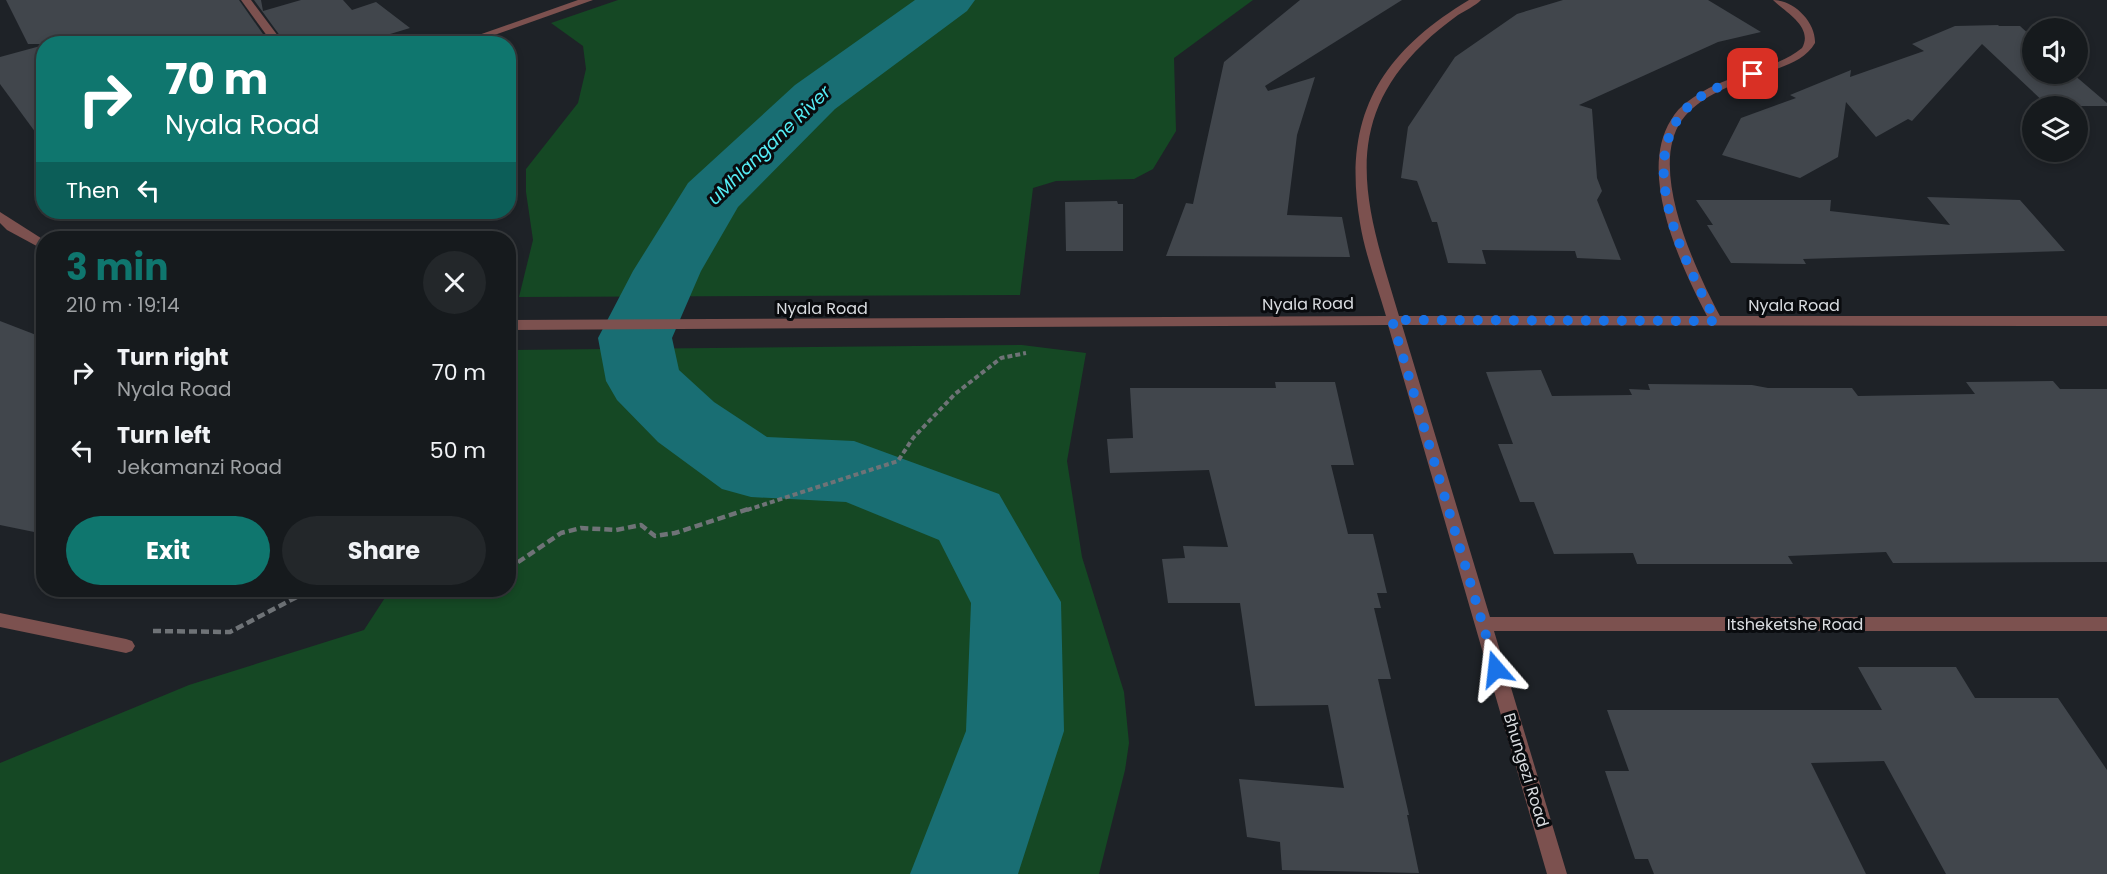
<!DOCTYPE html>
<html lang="en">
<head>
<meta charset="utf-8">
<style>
	:root { --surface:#161a1d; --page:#23272a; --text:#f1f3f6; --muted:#9ea1a4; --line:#35383b; --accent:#0f766e }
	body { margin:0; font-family:Poppins,sans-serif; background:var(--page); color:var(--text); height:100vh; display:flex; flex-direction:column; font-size:22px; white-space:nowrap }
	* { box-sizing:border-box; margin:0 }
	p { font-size:20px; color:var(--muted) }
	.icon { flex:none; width:33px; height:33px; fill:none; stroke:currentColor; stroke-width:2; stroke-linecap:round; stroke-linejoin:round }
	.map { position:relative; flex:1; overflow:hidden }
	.side { position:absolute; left:36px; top:231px; width:480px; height:366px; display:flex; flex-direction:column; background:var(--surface); border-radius:24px; box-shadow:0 3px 9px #0003,0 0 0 2px var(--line) }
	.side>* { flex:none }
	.top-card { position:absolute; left:36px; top:36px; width:480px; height:183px; border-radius:24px; box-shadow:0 3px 9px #0003,0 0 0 2px var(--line); background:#0f766e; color:#fff; overflow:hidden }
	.controls { position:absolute; left:2022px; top:18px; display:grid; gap:12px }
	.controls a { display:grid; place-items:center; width:66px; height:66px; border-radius:50%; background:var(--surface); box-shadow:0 3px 9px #0003,0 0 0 2px var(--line); font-size:30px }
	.pin { position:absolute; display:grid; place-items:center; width:51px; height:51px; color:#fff; margin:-26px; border-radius:12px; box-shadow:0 3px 9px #0006 }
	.me { position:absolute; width:66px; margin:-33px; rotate:343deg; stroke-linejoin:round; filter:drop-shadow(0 0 4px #0008) }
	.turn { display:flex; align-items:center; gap:21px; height:126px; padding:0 30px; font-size:27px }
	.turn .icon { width:78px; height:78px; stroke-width:2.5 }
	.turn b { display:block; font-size:42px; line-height:51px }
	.then { display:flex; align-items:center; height:57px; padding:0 30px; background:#0003; gap:12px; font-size:22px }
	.round { display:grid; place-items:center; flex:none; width:63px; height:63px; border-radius:32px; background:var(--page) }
	.overview { display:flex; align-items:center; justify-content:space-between; height:102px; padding:0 30px }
	h1 { font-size:36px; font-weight:700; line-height:45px; color:var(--accent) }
	.action { display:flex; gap:12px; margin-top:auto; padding:12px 30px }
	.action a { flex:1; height:69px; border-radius:36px; background:var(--accent); color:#fff; font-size:24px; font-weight:700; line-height:69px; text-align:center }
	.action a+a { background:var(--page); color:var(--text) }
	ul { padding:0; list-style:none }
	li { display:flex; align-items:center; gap:18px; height:78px; padding:0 30px }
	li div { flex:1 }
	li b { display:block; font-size:22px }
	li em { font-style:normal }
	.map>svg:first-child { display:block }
	.green { fill:#154824 }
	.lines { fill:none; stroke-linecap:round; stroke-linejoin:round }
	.river { fill:#196e73; fill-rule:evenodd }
	.building { fill:#41464c }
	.path-far1 { stroke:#6f7377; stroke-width:4; stroke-dasharray:5 3; stroke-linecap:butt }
	.path { stroke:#6f7377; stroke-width:4.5; stroke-dasharray:8 4; stroke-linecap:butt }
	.minor { fill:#7c514f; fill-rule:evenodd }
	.route { stroke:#1a73e8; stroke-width:10; stroke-dasharray:0 18 }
	.labels { text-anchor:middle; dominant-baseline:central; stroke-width:6; stroke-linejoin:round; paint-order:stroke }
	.street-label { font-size:16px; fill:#d9dce0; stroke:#090b0e }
	.water-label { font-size:18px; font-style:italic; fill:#55edf5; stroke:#090b0e }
</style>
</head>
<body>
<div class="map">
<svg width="2107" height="874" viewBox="0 0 2107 874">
	<rect width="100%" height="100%" fill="#1e2227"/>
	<g class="green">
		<polygon points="618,0 1253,0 1174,58 1176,131 1153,169 1134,179 1056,181 1033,188 1020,295 519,297 533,240 526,192 526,169 578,103 586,69 583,46 551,23"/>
		<polygon points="1022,345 1086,353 1067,461 1082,557 1124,692 1129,743 1125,770 1099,874 0,874 0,763 189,685 364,630 390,590 508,590 509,350"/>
	</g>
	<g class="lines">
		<polygon class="river" points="915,0 975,0 967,11 835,109 738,207 701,271 672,338 679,370 714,402 767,437 854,441 999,494 1061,602 1064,731 1018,874 910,874 966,731 971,603 939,540 846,502 751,497 722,489 658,442 617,400 606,381 598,338 633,271 688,183 795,85"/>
	</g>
	<g class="building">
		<polygon points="6,0 239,0 270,44 28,44"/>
		<polygon points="254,0 261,0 263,11 301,0 343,0 352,10 376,2 410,28 377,38 382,44 286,44"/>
		<polygon points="1300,0 1402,0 1265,86 1268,91 1315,77 1297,135 1287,215 1342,217 1350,257 1166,256 1186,203 1193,204 1224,62"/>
		<polygon points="1563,0 1708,0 1761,32 1718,42 1579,105 1592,109 1597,178 1602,191 1597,200 1621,260 1577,258 1575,251 1482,250 1486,264 1448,263 1437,222 1432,222 1417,181 1401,178 1408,127 1455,57 1517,14"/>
		<polygon points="1999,25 1998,26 2020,26 2032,37 2032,74 2073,74 2107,103 2107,106 2048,106 1982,44 1912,121 1908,119 1876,137 1846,102 1838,157 1800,178 1722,155 1741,118 1796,98 1790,95 1851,70 1850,77 1924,51 1912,44 1955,26"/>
		<polygon points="44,45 44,144 0,84 0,57"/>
		<polygon points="1927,197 2020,200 2065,251 1803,259 1806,264 1731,263 1707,225 1713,225 1696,200 1831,200 1830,211 1950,225"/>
		<polygon points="1117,201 1118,204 1123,204 1123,251 1066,251 1065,202"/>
		<polygon points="0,321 44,338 44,534 0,525"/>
		<polygon points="1541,370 1552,396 1632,395 1629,389 1650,390 1648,384 1752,385 1768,388 1852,388 1858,396 1975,394 1966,382 2053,381 2060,389 2107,389 2107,562 1893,563 1886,552 1788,556 1793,564 1637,564 1633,553 1554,554 1534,502 1520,502 1498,444 1513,444 1486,372"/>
		<polygon points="1275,382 1335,382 1354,465 1331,465 1348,534 1373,534 1387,593 1377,593 1381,608 1374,608 1391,679 1378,679 1409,815 1407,815 1419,873 1282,870 1280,842 1247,837 1239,779 1344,788 1328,705 1255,706 1240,603 1168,603 1162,559 1185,558 1183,546 1228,547 1209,470 1110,473 1107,439 1133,438 1130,388 1276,388"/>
		<polygon points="1858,667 1956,667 1975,698 2058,698 2107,770 2107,874 1946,874 1884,761 1811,763 1866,874 1654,874 1648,859 1635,859 1605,771 1629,771 1607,710 1882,710"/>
	</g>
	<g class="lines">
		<polyline class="path-far1" points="747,510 898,461 913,438 955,394 1001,358 1026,353"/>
		<g class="path">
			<polyline points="508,569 561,533 581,528 616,530 641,525 655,536 675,533 751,508"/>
			<polyline points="153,631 230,632 310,590"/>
		</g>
		<g class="minor">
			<polygon points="241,0 251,0 284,44 273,44"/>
			<polygon points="578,0 593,0 469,44 453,44"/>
			<path d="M1469 0H1481C1475 6 1466 10 1458 15 1446 24 1434 33 1423 44 1335 128 1369 215 1399 316H1707C1681 266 1637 174 1671 120 1679 105 1695 96 1709 88 1737 73 1778 68 1802 48 1814 27 1785 12 1773 0 1794 0 1816 22 1815 43 1803 64 1774 69 1752 77 1727 87 1698 98 1682 120 1647 168 1696 271 1720 316H2107V326L1402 325 1490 617H2107V631H1494L1567 874H1547L1388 325 508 330V320L1386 316C1377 285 1365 254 1360 223 1342 118 1379 54 1469 0Z"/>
			<polygon points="0,212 44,240 44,250 7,230 0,223"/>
			<polygon points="0,613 126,639 132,641 135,646 132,651 126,653 0,627"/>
		</g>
	</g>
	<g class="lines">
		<path class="route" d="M1496 669 1392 320 1716 321C1686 264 1630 159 1691 104 1707 89 1733 82 1753 74"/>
	</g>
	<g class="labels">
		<g class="street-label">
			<text transform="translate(1308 304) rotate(-1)">Nyala Road</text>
			<text x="1794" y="305">Nyala Road</text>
			<text x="822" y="308">Nyala Road</text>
			<text x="1795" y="624">Itsheketshe Road</text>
			<text transform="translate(1526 770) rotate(73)">Bhungezi Road</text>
		</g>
		<g class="water-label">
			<text transform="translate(769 145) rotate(-44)">uMhlangane River</text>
		</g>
	</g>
</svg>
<div class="controls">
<a><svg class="icon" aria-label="sound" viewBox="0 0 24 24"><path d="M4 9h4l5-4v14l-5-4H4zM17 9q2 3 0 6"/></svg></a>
<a><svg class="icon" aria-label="layers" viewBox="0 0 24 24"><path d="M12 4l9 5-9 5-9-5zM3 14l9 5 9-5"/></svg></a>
</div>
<div class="pin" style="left:1753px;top:74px;background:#d93025"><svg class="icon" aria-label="arrive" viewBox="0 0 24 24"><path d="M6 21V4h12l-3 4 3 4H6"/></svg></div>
<svg class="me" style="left:1496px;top:669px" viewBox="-20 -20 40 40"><path d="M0-17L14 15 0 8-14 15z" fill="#1a73e8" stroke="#fff" stroke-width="4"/></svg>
<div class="top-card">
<div class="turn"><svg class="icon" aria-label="right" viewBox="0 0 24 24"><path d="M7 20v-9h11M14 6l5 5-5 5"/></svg><div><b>70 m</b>Nyala Road</div></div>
<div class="then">Then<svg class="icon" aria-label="left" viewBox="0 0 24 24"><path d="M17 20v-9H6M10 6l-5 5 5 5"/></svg></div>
</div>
<section class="side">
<div class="overview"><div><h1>3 min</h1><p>210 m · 19:14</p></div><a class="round"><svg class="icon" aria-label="close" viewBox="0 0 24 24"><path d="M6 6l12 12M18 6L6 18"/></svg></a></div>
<ul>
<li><svg class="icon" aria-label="right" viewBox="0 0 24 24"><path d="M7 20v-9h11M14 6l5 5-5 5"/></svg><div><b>Turn right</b><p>Nyala Road</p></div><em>70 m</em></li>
<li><svg class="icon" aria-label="left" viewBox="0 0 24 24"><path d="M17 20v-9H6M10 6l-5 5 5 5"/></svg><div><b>Turn left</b><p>Jekamanzi Road</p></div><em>50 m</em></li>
</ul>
<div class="action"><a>Exit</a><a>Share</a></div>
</section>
</div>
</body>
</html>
